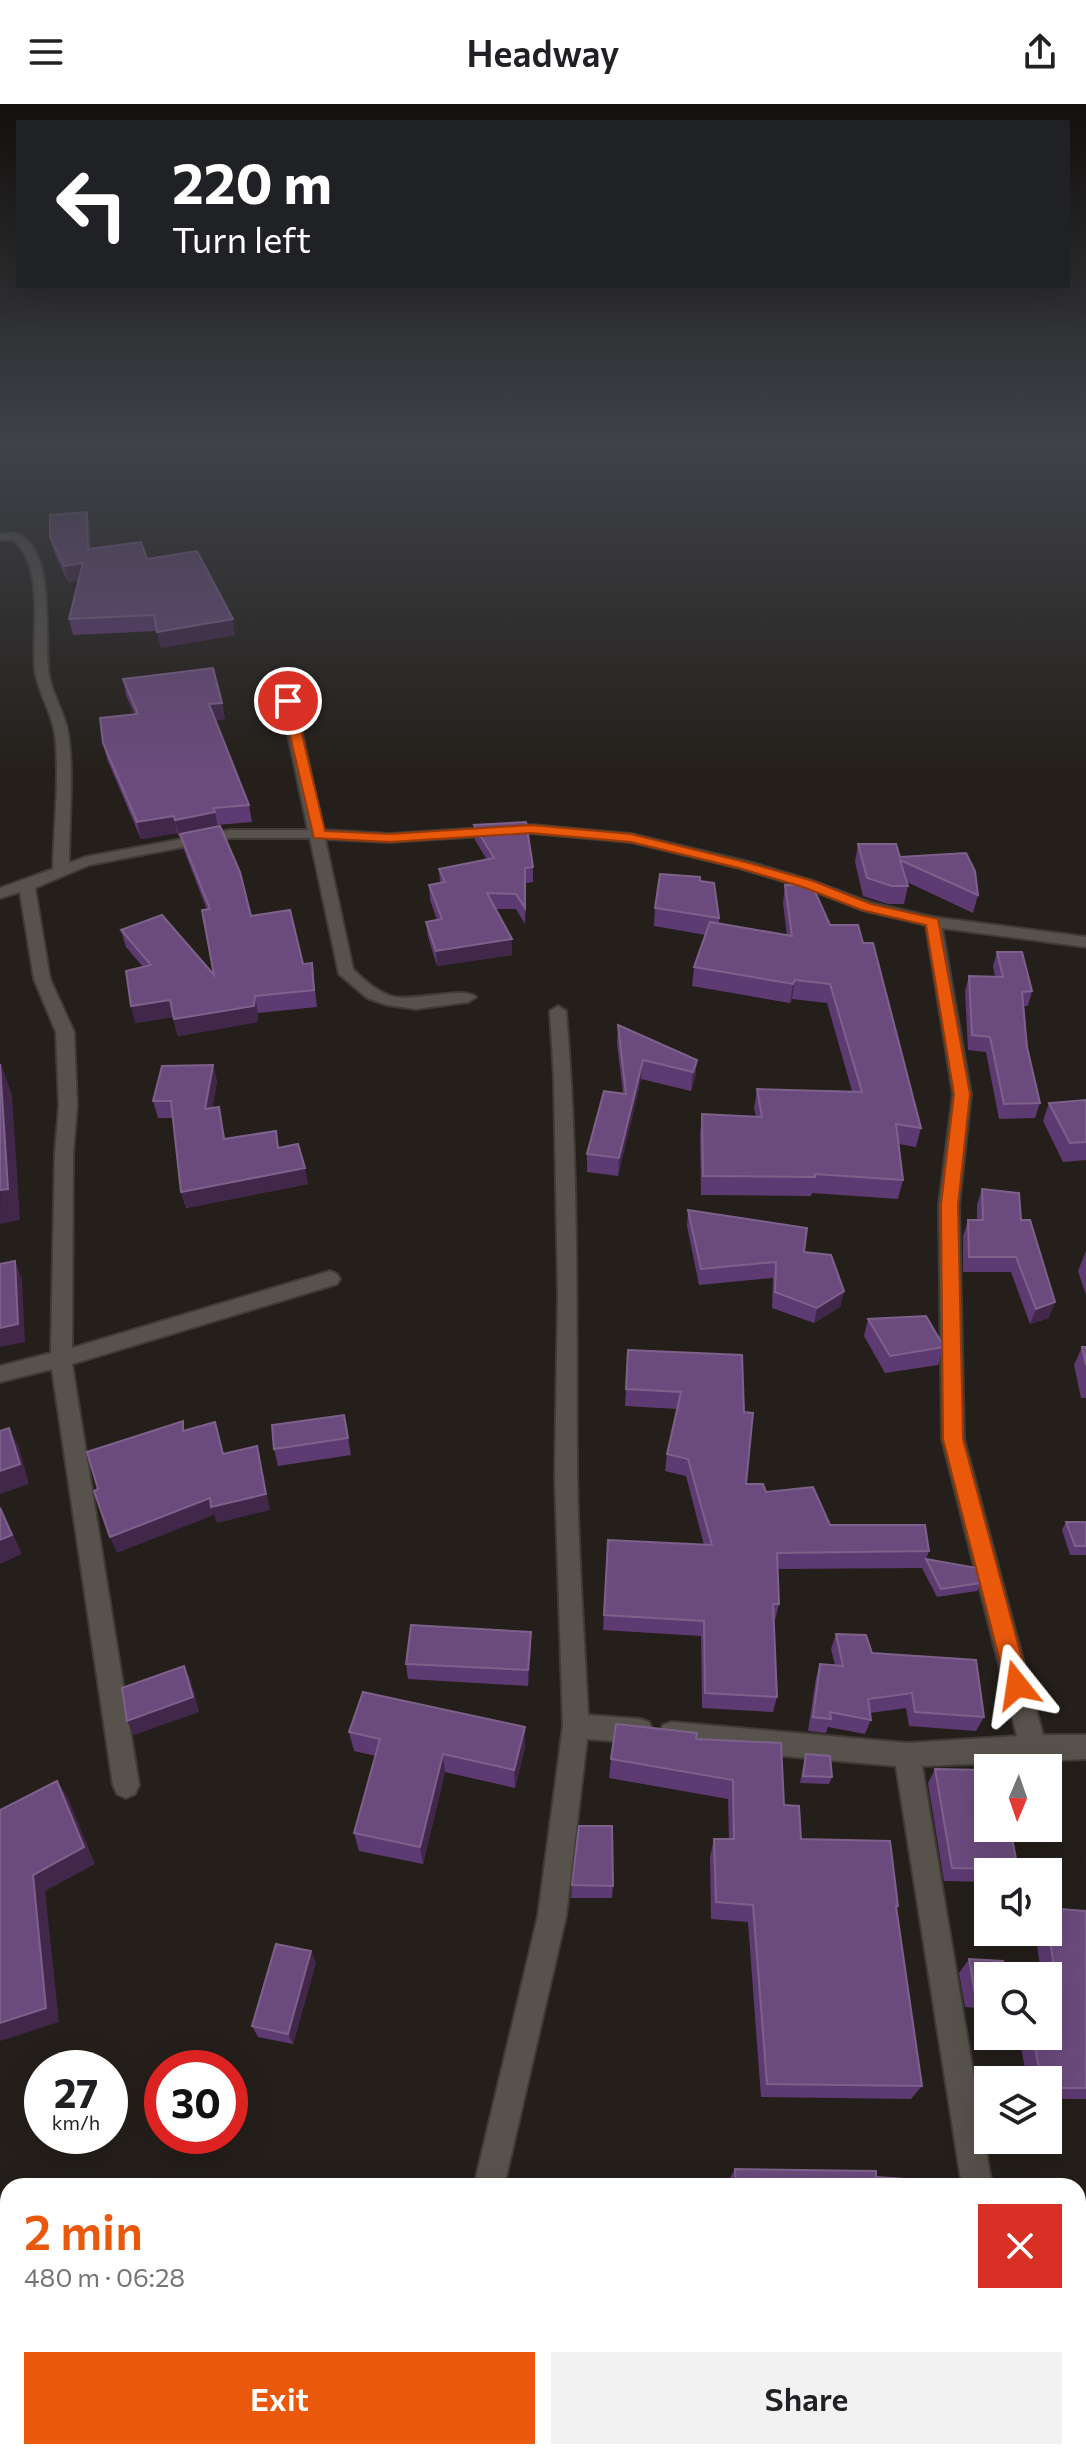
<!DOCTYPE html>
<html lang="en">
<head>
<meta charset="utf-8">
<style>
	:root { --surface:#fff; --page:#f2f2f2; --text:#202124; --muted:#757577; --accent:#ea580c }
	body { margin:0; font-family:Commissioner,sans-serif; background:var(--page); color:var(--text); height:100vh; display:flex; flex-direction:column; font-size:30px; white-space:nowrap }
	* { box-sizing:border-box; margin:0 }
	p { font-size:26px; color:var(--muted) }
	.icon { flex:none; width:44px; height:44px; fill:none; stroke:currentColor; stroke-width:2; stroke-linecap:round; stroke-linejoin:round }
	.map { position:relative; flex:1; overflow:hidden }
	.panel { position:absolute; left:0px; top:2074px; width:1086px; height:282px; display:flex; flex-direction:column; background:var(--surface); border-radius:24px 24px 0 0; box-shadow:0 8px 32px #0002 }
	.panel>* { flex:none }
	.banner { position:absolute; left:16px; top:16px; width:1054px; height:168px; border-radius:0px; box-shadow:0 8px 32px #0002; background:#202124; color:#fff; overflow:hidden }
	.needle { width:52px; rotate:182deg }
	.fabs { position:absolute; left:974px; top:1650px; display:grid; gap:16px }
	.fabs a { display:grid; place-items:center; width:88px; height:88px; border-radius:0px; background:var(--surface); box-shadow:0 8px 32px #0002; font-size:40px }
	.speed { position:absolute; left:24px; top:1946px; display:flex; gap:16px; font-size:40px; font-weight:700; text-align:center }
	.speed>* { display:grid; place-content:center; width:104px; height:104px; border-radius:50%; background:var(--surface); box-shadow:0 8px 32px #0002; line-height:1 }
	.speed small { font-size:20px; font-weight:400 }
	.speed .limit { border:12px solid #d22; background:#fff; color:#111 }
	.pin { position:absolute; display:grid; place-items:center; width:68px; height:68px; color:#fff; margin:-34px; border:4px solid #fff; border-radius:50%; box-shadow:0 2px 8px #0007 }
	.me { position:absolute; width:88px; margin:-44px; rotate:345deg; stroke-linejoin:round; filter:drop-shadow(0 0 6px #0008) }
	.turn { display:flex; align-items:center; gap:28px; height:168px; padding:0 24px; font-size:36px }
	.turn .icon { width:104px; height:104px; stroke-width:2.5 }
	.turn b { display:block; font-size:56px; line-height:68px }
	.round { display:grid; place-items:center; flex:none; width:84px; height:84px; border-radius:0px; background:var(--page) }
	.headline { display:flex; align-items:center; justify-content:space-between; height:136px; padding:0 24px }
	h1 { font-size:48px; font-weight:600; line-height:60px; color:var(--accent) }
	.primary-button { display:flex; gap:16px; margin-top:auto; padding:16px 24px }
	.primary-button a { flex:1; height:92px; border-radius:0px; background:var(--accent); color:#fff; font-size:32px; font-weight:600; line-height:92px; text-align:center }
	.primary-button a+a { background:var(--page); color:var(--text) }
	header { display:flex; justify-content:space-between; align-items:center; height:104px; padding:0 24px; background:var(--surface); font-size:36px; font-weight:600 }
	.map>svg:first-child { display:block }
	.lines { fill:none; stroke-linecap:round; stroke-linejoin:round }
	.minor-casing { stroke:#3f3b37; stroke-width:4 }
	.minor { fill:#58524c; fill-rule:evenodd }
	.wall { fill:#5e3a72 }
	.shaded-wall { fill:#41284b }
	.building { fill:#6b4b7d; stroke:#7d618b; stroke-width:2 }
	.route { fill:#ea580c; stroke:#983908; stroke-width:2 }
</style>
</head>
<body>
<header><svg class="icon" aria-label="menu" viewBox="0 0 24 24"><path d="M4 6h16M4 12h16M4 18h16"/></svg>Headway<svg class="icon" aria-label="share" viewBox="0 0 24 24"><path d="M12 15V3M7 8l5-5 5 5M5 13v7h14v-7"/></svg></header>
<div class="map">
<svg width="1086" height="2355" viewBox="0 0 1086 2355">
	<rect width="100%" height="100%" fill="#241f1a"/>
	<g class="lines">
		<g class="minor-casing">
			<g id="minor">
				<path d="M14 429C58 441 43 536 49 571 52 591 65 609 68 629 74 666 69 720 69 759L85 753 230 726H308L281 597 288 593 295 597 323 726 390 730 531 721 631 730 749 758 813 777 872 799 933 813 1086 833V843L942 824 971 990 959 1101 964 1335 1043 1631H1086V1655L922 1662 992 2082H962L896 1662 672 1642 663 1639 659 1630 663 1621 672 1618 907 1639 1017 1632 942 1335 939 1101 953 990 926 821 862 806 803 783 739 764 631 738 531 729 390 738 325 735 353 865C365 877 378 889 395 893 416 897 465 882 476 893L468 898 416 905 387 901 367 894 339 870 310 734H230L89 761 35 784 50 875 74 928 77 1002 73 1049 72 1244 330 1167 337 1170 340 1175 337 1180 72 1260 139 1681 135 1690 126 1694 117 1690 113 1681 52 1265 0 1278V1262L51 1249 55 1049 59 1002 56 928 34 875 20 788 0 794V784L53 765C54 722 60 672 55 630 52 608 38 589 35 566 31 527 46 466 14 436H0V430Z"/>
				<path d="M558 902 566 907C579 1061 576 1214 577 1368 578 1449 584 1530 588 1611L640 1615 649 1618 653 1627 649 1636 640 1639 587 1635 566 1812 504 2082H474L538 1812 563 1622 555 1371 558 1190 554 974 550 907Z"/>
				<polygon points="1086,2274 1086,2308 1078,2309 1078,2275"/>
				<polygon points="417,2348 451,2348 450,2355 416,2355"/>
				<polygon points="1006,2348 1040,2348 1042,2355 1008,2355"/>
			</g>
		</g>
		<use href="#minor" class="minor"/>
	</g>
	<g class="wall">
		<polygon points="87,408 90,423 91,445 147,455 235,531 161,544 157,527 73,531 69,515 79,476 68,478 54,448 50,433"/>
		<polygon points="123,575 222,599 225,615 216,616 249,701 252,718 217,721 217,723 251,812 303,860 312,859 317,903 258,909 257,918 178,932 173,913 135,919 143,863 126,843 121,826 214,871 207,806 184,746 181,732 179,733 177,729 141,735 107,655 103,639 135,611 126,591"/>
		<polygon points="474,721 533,763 533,778 526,779 525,820 516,805 495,805 512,835 512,851 437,862 428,833 426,818 437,816 430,796 429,781 440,779 439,765 487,756 475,736"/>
		<polygon points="858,740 900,753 978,791 973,809 907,778 908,782 904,800 888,800 863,792 855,758"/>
		<polygon points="700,777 719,814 719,819 787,831 783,799 785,781 830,821 863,839 921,1024 916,1043 899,1040 903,1076 898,1095 812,1089 811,1092 701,1091 700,1030 702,1010 756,1013 754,1004 757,985 852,987 827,899 792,895 790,899 692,882 694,863 706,831 654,822 655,804"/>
		<polygon points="997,848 1032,887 1028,902 1024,902 1027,943 1040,999 1035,1014 999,1015 986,948 968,946 965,887 969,872 995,873 993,862"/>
		<polygon points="618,921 697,956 695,974 691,987 641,975 618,1072 587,1068 587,1050 623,989 617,939"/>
		<polygon points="213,961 217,978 212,1004 219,1003 225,1034 279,1044 308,1080 186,1104 181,1088 173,1014 158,1014 153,997"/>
		<polygon points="1086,996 1086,1056 1063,1058 1043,1017 1049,999"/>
		<polygon points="982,1085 1021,1116 1049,1214 1030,1220 1011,1168 963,1168 963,1132 968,1116 977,1116 977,1101"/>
		<polygon points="688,1106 804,1148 844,1187 840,1203 814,1219 772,1204 773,1174 699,1181 687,1122"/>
		<polygon points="1086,1147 1086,1191 1078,1167"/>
		<polygon points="868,1215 944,1243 938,1261 885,1269 864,1232"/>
		<polygon points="1082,1243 1086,1243 1086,1294 1081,1294 1074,1261"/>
		<polygon points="628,1246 742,1251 746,1380 766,1388 830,1421 929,1447 926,1455 981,1479 977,1487 937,1493 922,1464 778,1465 779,1500 775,1516 773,1516 777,1593 773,1608 702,1604 701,1532 603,1526 608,1436 704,1441 686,1372 665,1367 667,1350 677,1305 625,1302"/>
		<polygon points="344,1311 351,1351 278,1362 274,1345"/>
		<polygon points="1066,1418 1086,1418 1086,1451 1070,1451 1062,1426"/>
		<polygon points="836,1530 984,1613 976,1627 909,1622 906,1604 870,1609 871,1616 865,1630 828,1623 826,1629 808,1627 816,1574 820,1560 835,1561 831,1545"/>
		<polygon points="531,1544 528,1582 408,1575 406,1560"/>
		<polygon points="349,1628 525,1643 515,1684 445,1668 423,1760 359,1747 354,1729 376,1652 354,1647"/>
		<polygon points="696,1635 784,1701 801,1735 898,1802 896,1806 922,1982 911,1995 761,1993 748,1818 711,1815 710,1753 714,1735 729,1735 728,1695 609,1674 611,1655"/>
		<polygon points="806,1650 832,1673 829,1680 800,1679 804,1657"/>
		<polygon points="935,1665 988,1724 1018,1765 1016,1768 988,1768 988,1778 944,1777 928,1679"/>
		<polygon points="572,1781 613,1782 612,1794 571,1794"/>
		<polygon points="1086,1807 1086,1995 1048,1995 1048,1976 1027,1976 1019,1932 1048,1932 1048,1872 988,1872 988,1905 965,1903 959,1869 969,1855 1004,1868 1041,1869 1035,1828 1048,1828"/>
		<polygon points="316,1858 293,1940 258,1933 252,1922"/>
		<polygon points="735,2065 876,2073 952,2082 731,2082 730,2074"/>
		<polygon points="8,2094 8,2230 0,2231 0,2095"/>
		<polygon points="1054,2348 1078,2348 1086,2355 1055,2355"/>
	</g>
	<g class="shaded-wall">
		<polygon points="87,408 90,423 92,460 88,445"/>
		<polygon points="83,459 86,475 68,478 64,462"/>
		<polygon points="233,515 235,531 161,544 157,528"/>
		<polygon points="222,599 225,615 212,617 209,600"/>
		<polygon points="215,708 218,725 179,733 175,716"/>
		<polygon points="174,712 177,729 141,735 137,718"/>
		<polygon points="512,835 512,851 437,862 436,847"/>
		<polygon points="795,876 792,895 790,899 793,880"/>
		<polygon points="255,892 258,909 257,918 178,932 174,915"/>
		<polygon points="170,896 174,913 135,919 131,902"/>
		<polygon points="643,956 641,975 618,1072 619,1054"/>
		<polygon points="697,956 695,974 691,987 693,968"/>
		<polygon points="1,960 12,991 20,1116 0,1120"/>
		<polygon points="213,961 217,978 209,1022 205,1005"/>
		<polygon points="305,1064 308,1080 186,1104 181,1088"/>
		<polygon points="15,1157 22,1176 25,1238 0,1243 0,1224"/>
		<polygon points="844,1187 840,1203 814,1219 817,1204"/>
		<polygon points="1055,1198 1049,1214 1030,1220 1036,1205"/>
		<polygon points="9,1324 19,1344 29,1380 0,1390 0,1367"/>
		<polygon points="257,1342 270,1406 217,1419 214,1411 117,1449 110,1433"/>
		<polygon points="0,1401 22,1450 0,1460"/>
		<polygon points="531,1528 531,1544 528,1582 528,1566"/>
		<polygon points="184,1562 191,1577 199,1608 134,1631 127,1617"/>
		<polygon points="525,1623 525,1643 515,1684 514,1666"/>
		<polygon points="443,1650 445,1668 423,1760 420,1743"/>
		<polygon points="57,1677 68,1694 95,1760 45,1787 59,1918 0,1937 0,1919 33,1771"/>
		<polygon points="311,1847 316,1858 293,1940 288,1930"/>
		<polygon points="108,2348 115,2348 132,2355 125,2355"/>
	</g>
	<g class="building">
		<polygon points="87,408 88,445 141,438 147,455 197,447 233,515 157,528 154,511 69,515 83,459 64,462 50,433 50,411"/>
		<polygon points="213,564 222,599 209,600 249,701 213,704 215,708 175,716 174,712 137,718 103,639 100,614 138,610 123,575"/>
		<polygon points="526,718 533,763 525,764 525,804 516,790 487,789 512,835 436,847 426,818 442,815 429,781 445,778 439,765 494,754 474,721"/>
		<polygon points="220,722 240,768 251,812 290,806 303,860 312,859 314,886 255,892 254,902 174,915 170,896 131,902 126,867 151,861 121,826 162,811 214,871 202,806 210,805 180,730"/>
		<polygon points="858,740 896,740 900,753 966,749 975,767 978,791 900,756 908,782 892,782 867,774"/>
		<polygon points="660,770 700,773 700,777 714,779 719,814 655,804"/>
		<polygon points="785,781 812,781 830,821 858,821 863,839 873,839 921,1024 896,1020 903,1076 815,1070 815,1073 703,1072 702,1010 762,1013 757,985 862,988 830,880 795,876 793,880 694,863 710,818 792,832"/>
		<polygon points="997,848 1022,848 1032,887 1022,888 1027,943 1040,999 1004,1000 990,933 972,931 969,872 1003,873"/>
		<polygon points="618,921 697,956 693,968 643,956 619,1054 587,1050 604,987 626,990"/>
		<polygon points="0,960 8,1085 0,1086"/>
		<polygon points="213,961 205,1005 219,1003 224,1035 276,1027 278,1044 298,1040 305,1064 181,1088 171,997 153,997 162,962"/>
		<polygon points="1086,996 1086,1038 1070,1039 1049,999"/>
		<polygon points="982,1085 1019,1089 1021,1116 1030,1116 1055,1198 1036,1205 1016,1153 969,1153 968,1116 983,1116"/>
		<polygon points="688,1106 807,1124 804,1148 831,1151 844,1187 817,1204 775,1188 776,1158 701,1165"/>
		<polygon points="15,1157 18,1220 0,1224 0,1160"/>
		<polygon points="926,1212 944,1243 890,1252 868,1215"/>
		<polygon points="1082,1243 1086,1243 1086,1261"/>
		<polygon points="628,1246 742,1251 744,1308 753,1309 746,1380 763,1380 766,1388 813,1383 830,1421 925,1421 929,1447 777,1449 779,1500 773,1500 777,1593 705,1589 704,1517 604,1511 608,1436 712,1441 688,1355 667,1350 681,1288 626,1285"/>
		<polygon points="344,1311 348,1334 274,1345 272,1321"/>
		<polygon points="183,1317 183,1327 215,1318 223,1350 257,1342 266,1390 211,1403 210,1394 110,1433 94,1387 98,1385 87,1348"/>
		<polygon points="9,1324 20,1360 0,1367 0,1327"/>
		<polygon points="0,1404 12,1431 0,1436"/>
		<polygon points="1066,1418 1086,1418 1086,1442 1075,1442"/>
		<polygon points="926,1455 977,1464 981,1479 941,1485"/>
		<polygon points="411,1521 531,1528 528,1566 406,1560"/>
		<polygon points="836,1530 866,1531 872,1549 976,1556 984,1613 915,1608 912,1589 868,1595 871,1616 830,1608 831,1615 813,1613 820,1560 843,1562"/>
		<polygon points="184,1562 193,1593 127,1617 122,1584"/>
		<polygon points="363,1588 525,1623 514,1666 443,1650 420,1743 354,1729 380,1635 349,1628"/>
		<polygon points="616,1620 697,1629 696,1635 781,1639 784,1701 799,1702 801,1735 890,1737 898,1802 896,1802 922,1982 767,1980 753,1801 716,1798 714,1735 734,1735 733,1676 611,1655"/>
		<polygon points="806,1650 830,1652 832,1673 803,1672"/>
		<polygon points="935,1665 984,1666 988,1688 988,1724 1010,1724 1018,1765 952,1764"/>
		<polygon points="57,1677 84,1743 33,1771 46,1904 0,1919 0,1706"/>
		<polygon points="579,1722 612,1722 613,1782 572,1781"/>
		<polygon points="1048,1804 1086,1807 1086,1984 1048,1984 1048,1976 1041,1976 1033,1932 1048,1932 1048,1872 988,1872 988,1891 975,1890 969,1855 1003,1857 1004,1868 1055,1869 1048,1825"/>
		<polygon points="276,1840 311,1847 288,1930 252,1922"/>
		<polygon points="735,2065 876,2067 876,2073 951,2078 952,2082 736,2082"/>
		<polygon points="357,2075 357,2082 307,2082 308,2076"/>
		<polygon points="8,2094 8,2219 0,2221 0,2095"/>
		<polygon points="1078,2343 1086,2343 1086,2355 1068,2355 1067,2348 1078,2348"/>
		<polygon points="91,2348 108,2348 125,2355 88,2355"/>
		<polygon points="164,2348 192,2348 226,2355 162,2355"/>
	</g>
	<linearGradient id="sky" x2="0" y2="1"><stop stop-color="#14110e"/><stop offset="0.51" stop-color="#3f4249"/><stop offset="1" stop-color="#3f4249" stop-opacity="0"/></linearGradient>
	<rect width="1086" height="669" fill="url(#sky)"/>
	<polygon class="route" points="288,593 294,597 325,727 390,730 531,721 631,730 749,759 813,777 871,800 938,815 970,990 958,1101 963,1335 1029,1581 1025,1589 1017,1592 1009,1589 1006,1581 943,1335 941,1101 954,990 926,821 862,806 803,783 739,764 631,738 531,729 390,738 314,734 282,597"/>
</svg>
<div class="fabs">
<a><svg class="needle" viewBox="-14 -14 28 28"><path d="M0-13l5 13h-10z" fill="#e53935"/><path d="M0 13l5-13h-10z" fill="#757577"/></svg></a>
<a><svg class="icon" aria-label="sound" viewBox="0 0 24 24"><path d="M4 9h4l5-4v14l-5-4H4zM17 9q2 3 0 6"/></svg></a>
<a><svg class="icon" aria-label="search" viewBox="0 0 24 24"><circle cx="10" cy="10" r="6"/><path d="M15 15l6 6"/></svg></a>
<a><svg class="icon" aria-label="layers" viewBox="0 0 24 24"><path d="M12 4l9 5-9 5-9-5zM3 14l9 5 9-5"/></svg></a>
</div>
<div class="speed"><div>27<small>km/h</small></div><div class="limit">30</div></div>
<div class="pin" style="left:288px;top:597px;background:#d93025"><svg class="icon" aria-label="arrive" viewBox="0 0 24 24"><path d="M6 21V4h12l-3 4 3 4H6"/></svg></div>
<svg class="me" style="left:1017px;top:1581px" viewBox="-20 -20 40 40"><path d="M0-17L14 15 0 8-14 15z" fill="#ea580c" stroke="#fff" stroke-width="4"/></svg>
<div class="banner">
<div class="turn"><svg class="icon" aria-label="left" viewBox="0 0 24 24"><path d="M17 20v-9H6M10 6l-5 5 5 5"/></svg><div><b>220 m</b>Turn left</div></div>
</div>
<section class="panel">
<div class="headline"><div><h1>2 min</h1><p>480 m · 06:28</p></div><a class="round" style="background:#d93025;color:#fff"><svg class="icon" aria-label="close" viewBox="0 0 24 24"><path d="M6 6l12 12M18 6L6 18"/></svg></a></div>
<div class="primary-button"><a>Exit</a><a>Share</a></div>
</section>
</div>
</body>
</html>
